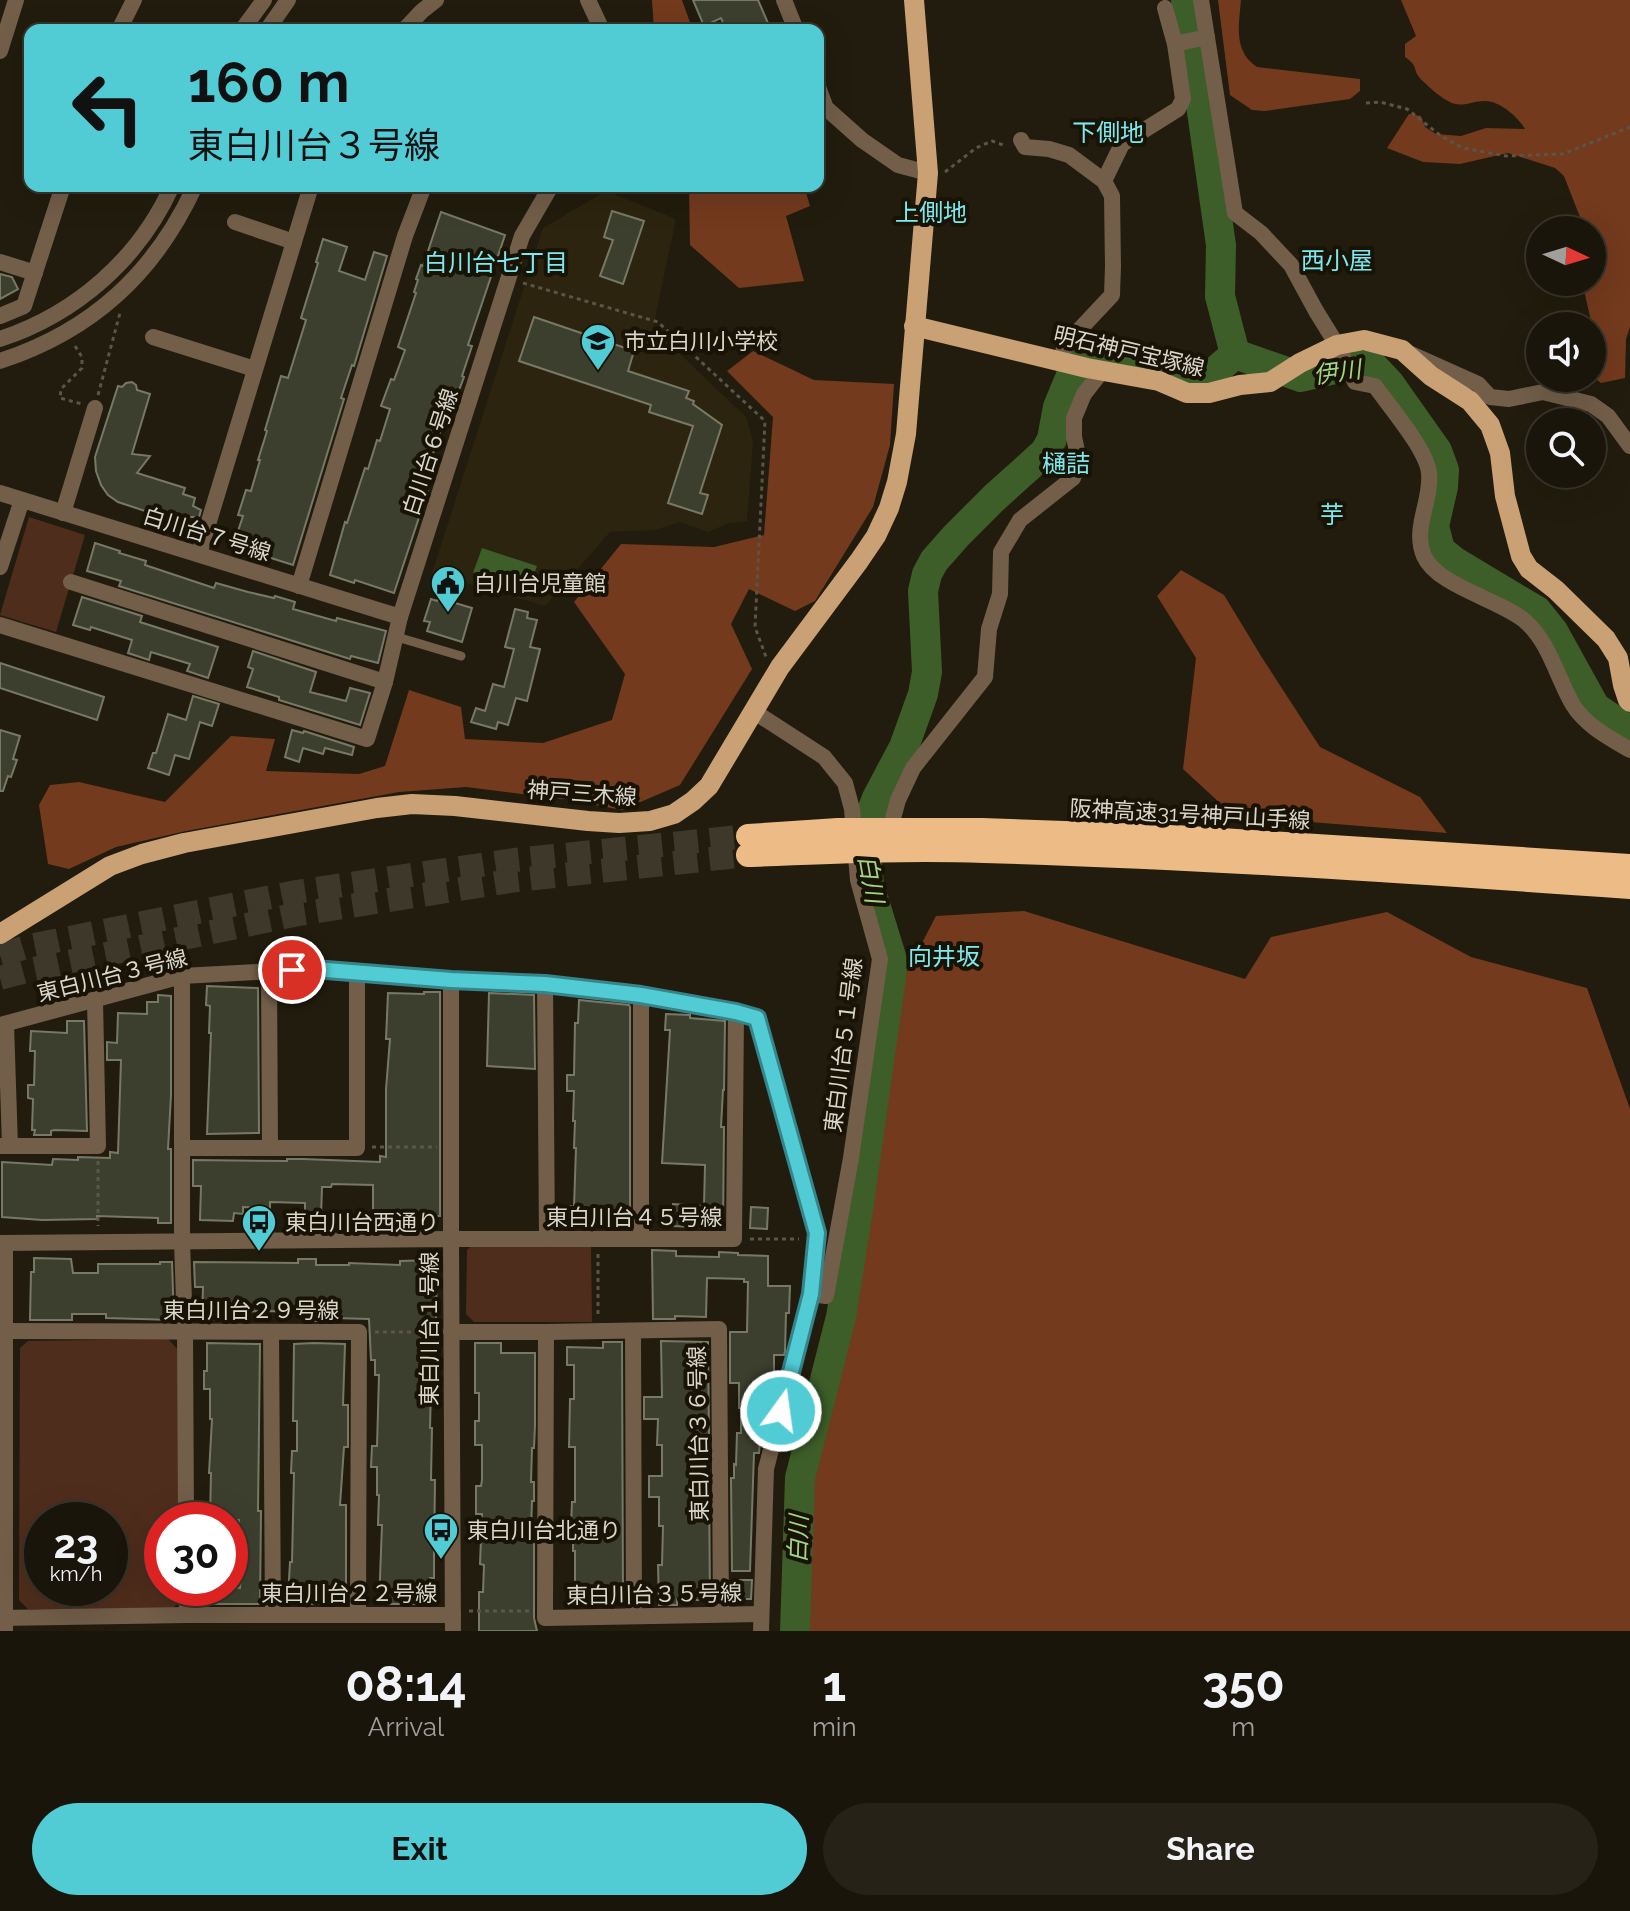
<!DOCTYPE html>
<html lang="en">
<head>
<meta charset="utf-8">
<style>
	:root { --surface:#19150a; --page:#262218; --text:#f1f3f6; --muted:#9f9f9c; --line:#37342b; --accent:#51ccd4 }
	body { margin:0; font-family:Raleway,"Noto Sans JP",sans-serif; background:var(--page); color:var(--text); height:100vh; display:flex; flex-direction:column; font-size:30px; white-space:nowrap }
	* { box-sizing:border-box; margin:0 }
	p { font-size:26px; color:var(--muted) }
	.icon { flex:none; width:44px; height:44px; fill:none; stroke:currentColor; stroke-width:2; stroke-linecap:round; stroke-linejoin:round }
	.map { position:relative; height:1631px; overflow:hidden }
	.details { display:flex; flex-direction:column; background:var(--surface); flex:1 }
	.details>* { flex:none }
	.guide { position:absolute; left:24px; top:24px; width:800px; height:168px; border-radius:16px; box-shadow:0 8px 32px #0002,0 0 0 2px var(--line); background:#51ccd4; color:#111; overflow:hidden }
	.needle { width:52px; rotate:94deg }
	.buttons { position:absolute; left:1526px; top:216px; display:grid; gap:16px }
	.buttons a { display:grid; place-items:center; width:80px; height:80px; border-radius:50%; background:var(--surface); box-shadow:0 8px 32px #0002,0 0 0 2px var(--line); font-size:40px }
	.speed { position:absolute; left:24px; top:1502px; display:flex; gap:16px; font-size:40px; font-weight:700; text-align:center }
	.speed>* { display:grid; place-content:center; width:104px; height:104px; border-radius:50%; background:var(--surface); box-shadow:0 8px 32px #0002,0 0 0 2px var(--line); line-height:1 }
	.speed small { font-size:20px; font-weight:400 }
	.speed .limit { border:12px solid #d22; background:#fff; color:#111 }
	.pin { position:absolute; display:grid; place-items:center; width:68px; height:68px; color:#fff; margin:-34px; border:4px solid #fff; border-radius:50%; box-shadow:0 2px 8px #0007 }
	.me { position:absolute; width:88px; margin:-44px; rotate:14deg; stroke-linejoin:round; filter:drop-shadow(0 0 6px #0008) }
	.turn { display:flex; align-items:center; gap:28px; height:168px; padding:0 32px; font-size:36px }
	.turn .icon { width:104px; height:104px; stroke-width:2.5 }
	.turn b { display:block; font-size:56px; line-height:68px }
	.eta { display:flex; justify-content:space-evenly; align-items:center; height:136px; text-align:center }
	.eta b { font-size:48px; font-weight:700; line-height:56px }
	.action { display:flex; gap:16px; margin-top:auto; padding:16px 32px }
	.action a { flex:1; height:92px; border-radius:48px; background:var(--accent); color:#111; font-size:32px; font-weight:700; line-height:92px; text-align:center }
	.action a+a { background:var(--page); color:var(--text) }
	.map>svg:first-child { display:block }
	.built { fill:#2c240e }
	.green { fill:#4f2d1c; fill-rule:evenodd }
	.forest { fill:#733a1d }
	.water { fill:#3d5e28 }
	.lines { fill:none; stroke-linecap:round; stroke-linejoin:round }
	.river { stroke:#3d5e28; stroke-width:30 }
	.building { fill:#3d3f2e; stroke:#777966; stroke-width:2 }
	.motorway-tunnel { stroke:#3d382a; stroke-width:24; stroke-dasharray:24 12; stroke-linecap:butt }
	.path { stroke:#5a5548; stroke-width:3; stroke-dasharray:4 4; stroke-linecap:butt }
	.service { stroke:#725e49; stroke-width:9 }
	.minor { stroke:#725e49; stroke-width:16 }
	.tertiary { stroke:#725e49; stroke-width:16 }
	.primary { stroke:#caa174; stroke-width:20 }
	.motorway { stroke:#edbb85; stroke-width:24 }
	.route-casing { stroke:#35858a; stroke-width:20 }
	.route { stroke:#51ccd4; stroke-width:14 }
	.labels { text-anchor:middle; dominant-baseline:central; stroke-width:8; stroke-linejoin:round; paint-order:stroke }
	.poi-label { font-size:22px; fill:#d9d6cc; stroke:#181305; text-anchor:start }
	.street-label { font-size:22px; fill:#d9d6cc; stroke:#181305 }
	.neighbourhood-label { font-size:24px; fill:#7ce8ef; stroke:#181305 }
	.water-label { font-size:24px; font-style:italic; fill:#a1d484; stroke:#181305 }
</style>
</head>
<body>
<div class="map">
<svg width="1630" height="1631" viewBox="0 0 1630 1631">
	<rect width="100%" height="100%" fill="#211c0d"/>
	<polygon class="built" points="606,191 676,219 653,328 746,417 753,441 747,521 729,523 708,532 680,522 655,530 610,532 545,606 432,573 543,228"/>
	<g class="green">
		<polygon points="29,517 85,535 56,632 0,615"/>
		<polygon points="474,1244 591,1245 592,1322 474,1322 466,1314 467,1250"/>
		<path d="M168 1339 179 1351 180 1520H162V1588H180V1601L171 1610 28 1609 19 1600 20 1348 28 1341ZM42 1520H110V1588H42Z"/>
	</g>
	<g class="forest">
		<polygon points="652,0 682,0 692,28 691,30 654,30"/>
		<path d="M1218 0H1241C1239 25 1233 51 1257 67L1360 79V91L1350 99 1265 111 1252 110 1230 95Z"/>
		<path d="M1401 0H1630V327L1626 339 1625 378 1601 383 1592 376V325L1582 282H1592V230H1585L1564 176 1555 168 1508 153 1460 164 1423 162 1387 148 1409 114 1421 116 1425 127 1436 134 1461 136 1486 128 1525 129C1518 117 1500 101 1485 101 1471 101 1461 109 1448 101 1441 98 1424 83 1419 77 1412 67 1419 67 1405 57V44L1416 36Z"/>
		<polygon points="689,186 804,186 810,206 786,216 804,281 739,288 690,245"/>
		<polygon points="753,351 814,380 894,384 890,445 873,507 815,601 795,611 749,589 731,624 752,669 680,785 622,810 562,799 466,787 399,792 186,831 116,847 69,869 48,864 39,805 50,785 79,782 165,802 231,736 275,739 266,771 359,774 385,766 409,690 461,707 465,739 543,743 612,720 625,674 574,602 621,544 714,547 764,535 773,417 727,371"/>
		<polygon points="1181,570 1224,595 1261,656 1320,747 1420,797 1447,833 1234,816 1183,769 1196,658 1157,596"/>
		<polygon points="1024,911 1245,979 1271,937 1387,912 1471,957 1587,988 1630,1109 1630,1631 805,1631 808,1470 834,1374 852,1327 897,991 936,916"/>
	</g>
	<polygon class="water" points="482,548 537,566 528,592 473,573"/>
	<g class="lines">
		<g class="river">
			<polyline points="1186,0 1221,245 1220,296 1235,354"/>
			<polyline points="1235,354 1301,377 1348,366 1372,365 1389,383 1437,451 1444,470 1443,487 1434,526 1440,550 1455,562 1537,611 1553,631 1595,707 1630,731"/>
			<polyline points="795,1631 800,1478 841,1317 858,1210 893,963 869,885 864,831 877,798 904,747 923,694 927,672 923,591 927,574 934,561 956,536 994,498 1045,452 1052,439 1058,407 1080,354 1094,349 1164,368 1191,381 1211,375 1235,354"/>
		</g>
	</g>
	<g class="building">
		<polygon points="693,0 758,0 771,30 726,30 721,18 704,26"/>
		<polygon points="612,211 644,221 623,284 600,276 613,240 604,237"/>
		<polygon points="441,212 505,235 468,345 472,346 462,376 464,377 445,427 442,426 431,460 437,463 394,593 355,580 354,583 330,575 345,522 347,523 365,468 368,469 377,440 380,441 390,409 381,406 391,379 394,380 405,350 398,347 416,293 414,292 418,280 416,279 421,265 423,266"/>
		<polygon points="323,239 347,247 339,271 365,280 374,252 387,256 354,366 352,365 341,398 344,399 293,565 233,546 243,516 238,515 246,490 251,491 260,460 258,460 267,431 265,430 281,376 288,378 306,320 301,318 318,263 316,262"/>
		<polygon points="0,274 12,277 18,289 0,299"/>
		<polygon points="534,317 634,351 628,371 689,391 686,398 694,401 693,404 722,425 700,493 708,495 702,514 668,503 693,426 649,412 651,405 519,361"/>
		<polygon points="132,382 136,385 137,390 150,394 132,454 150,456 137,473 185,488 183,494 195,498 193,506 201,510 199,517 189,517 187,525 118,502 108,495 101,485 96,471 95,457 118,386 122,387 126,383"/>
		<polygon points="95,543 120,551 119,553 146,561 145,565 214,588 216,583 248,592 274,598 275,596 295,602 293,609 336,621 337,618 386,631 378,663 351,656 350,659 119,586 121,581 87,571"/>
		<polygon points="82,597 142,616 140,622 218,647 208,678 187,671 190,664 151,652 149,660 128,653 132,640 91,627 90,630 73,625"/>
		<polygon points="438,598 472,608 462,642 427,631 430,622 424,621 431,599 437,601"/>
		<polygon points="515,609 528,612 527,618 537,620 530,647 540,649 527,701 516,698 508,725 498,722 496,729 471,722 476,708 485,711 493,684 504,687 514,649 505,647"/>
		<polygon points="253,651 316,672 310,692 346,701 350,688 370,693 360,725 279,700 279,697 247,687 253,669 248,667"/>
		<polygon points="0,663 104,697 97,720 0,688"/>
		<polygon points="193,696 219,704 212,726 200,722 189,759 175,755 169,775 148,768 153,753 156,753 168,714 186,720"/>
		<polygon points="0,730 20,736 13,759 17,760 11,777 8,776 3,791 0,791"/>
		<polygon points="292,730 303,733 304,731 354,747 352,755 325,748 323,754 303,748 299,762 285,757"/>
		<polygon points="207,986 258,988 259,1133 207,1134 211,1033 209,1033 210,1006 206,1005"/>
		<polygon points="424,992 440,992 440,1216 421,1216 421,1219 406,1219 407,1211 373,1210 373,1185 332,1184 331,1187 322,1187 321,1217 305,1216 305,1203 270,1202 270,1208 243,1207 243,1214 234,1213 233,1221 200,1220 201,1186 193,1186 193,1160 287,1161 287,1159 303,1159 380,1162 380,1156 386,1157 386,1089 390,1039 386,1039 388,993 424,994"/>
		<polygon points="489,993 534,995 535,1069 487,1066"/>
		<polygon points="158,995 171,996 171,1095 168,1149 171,1149 171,1223 158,1223 158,1218 97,1216 97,1219 42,1220 2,1217 2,1162 52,1165 53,1159 78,1160 78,1157 110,1158 110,1152 118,1153 121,1060 107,1060 107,1042 117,1043 118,1013 147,1014 147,1002 158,1002"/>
		<polygon points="579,1000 629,1005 630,1007 630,1226 568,1226 568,1206 574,1207 576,1148 574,1148 575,1121 573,1121 574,1091 567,1091 567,1075 574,1075 575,1023 578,1023"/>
		<polygon points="666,1014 690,1015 690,1018 725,1021 724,1090 723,1090 721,1127 724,1127 723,1228 672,1226 673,1204 704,1206 705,1165 662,1163 670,1030 665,1030"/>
		<polygon points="67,1021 84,1021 87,1131 54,1130 51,1131 51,1135 34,1135 35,1130 32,1130 33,1099 28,1098 28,1085 34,1085 35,1051 30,1051 31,1031 67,1033"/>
		<polygon points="751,1207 768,1208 767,1229 750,1228"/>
		<polygon points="652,1250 676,1251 676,1256 719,1257 719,1252 738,1253 738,1255 768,1256 768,1286 790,1286 789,1313 786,1313 785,1351 784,1355 774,1355 774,1382 765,1382 764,1432 761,1432 759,1453 754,1453 750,1571 732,1571 731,1478 734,1478 734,1464 736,1465 737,1433 741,1433 741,1408 739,1408 739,1383 730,1383 730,1332 747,1332 748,1282 744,1282 744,1279 707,1278 706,1317 675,1316 675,1319 653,1319"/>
		<polygon points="34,1258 71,1259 73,1273 98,1273 98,1264 160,1264 160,1262 172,1262 174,1320 106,1318 106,1314 72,1314 72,1320 30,1320 31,1272 34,1272"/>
		<polygon points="298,1259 316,1259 316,1265 349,1265 349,1263 400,1265 400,1261 437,1260 436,1325 433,1325 432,1373 434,1373 434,1388 431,1388 430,1428 432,1428 431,1480 435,1480 434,1555 434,1578 430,1578 429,1604 379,1604 382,1525 378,1525 379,1495 377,1495 377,1467 371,1467 372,1446 377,1446 379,1375 375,1375 375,1360 371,1360 369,1319 333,1318 333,1321 315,1321 315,1312 266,1311 226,1312 226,1321 202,1319 203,1287 195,1287 194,1262 298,1263"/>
		<polygon points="661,1341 708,1342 709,1435 707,1435 706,1446 706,1478 709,1478 710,1600 677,1600 677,1605 659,1605 658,1565 662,1565 663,1526 659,1526 659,1497 649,1497 649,1476 662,1476 662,1445 657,1445 658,1419 644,1419 644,1397 662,1397"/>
		<polygon points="603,1342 622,1342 623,1603 592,1602 592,1606 568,1605 568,1591 575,1591 575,1551 573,1551 573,1525 571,1525 572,1502 575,1502 575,1447 569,1447 570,1399 574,1399 574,1365 567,1365 567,1347 603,1348"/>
		<polygon points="207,1343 260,1344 258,1511 261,1511 260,1604 205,1604 205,1588 240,1588 242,1554 239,1554 239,1520 210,1520 211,1473 209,1473 212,1419 210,1419 210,1389 204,1389 204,1371 207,1371"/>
		<polygon points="314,1343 345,1344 343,1405 348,1405 348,1447 344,1447 340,1505 346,1505 346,1604 295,1604 296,1580 289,1580 290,1562 292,1562 294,1473 291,1473 292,1451 297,1451 297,1421 293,1421 294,1344"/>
		<polygon points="475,1343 501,1343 501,1353 535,1353 535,1425 534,1448 532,1448 531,1482 534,1482 534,1501 532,1501 531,1532 534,1532 534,1618 537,1631 479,1631 479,1592 483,1592 484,1565 480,1564 482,1514 476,1514 476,1486 481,1486 482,1480 482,1445 475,1445 475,1421 479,1421 479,1393 475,1393"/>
		<polygon points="739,1580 752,1580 751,1599 738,1599"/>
	</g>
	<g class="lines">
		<g class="motorway-tunnel">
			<polyline points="0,955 30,946 296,892 514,860 748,836"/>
			<polyline points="0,978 34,969 299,914 517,880 748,855"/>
		</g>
		<g class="path">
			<polyline points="1366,103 1380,102 1407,109 1441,136 1463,148 1506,156 1563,154 1630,127"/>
			<polyline points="945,172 976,148 992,141 1006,146"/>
			<polyline points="523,283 658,322 765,421 755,627 766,657"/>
			<polyline points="75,346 82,357 82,368 61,389 60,398 82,404"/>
			<polyline points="98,395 120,313"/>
			<polyline points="372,1147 437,1147"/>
			<polyline points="98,1161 98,1226"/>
			<polyline points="750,1239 799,1239"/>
			<polyline points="598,1254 598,1315"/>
			<polyline points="375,1332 435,1332"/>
			<polyline points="469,1611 530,1611"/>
		</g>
		<polyline class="service" points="397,637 461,656"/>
		<g class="minor">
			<polyline points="784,0 796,30"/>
			<path d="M1201 0 1235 213 1261 233 1291 265 1316 311 1337 345 1355 382 1375 386C1389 406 1427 450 1429 473 1432 501 1412 528 1424 556 1437 586 1501 600 1525 621 1550 643 1557 678 1573 705 1586 726 1610 738 1630 750"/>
			<polyline points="119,30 134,0"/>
			<polyline points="404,30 422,11 436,0"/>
			<polyline points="1175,44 1207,37"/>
			<polyline points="0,51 16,0"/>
			<polyline points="818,87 826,108 862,140 898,165 928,173"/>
			<polyline points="1021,140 1025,147 1049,149 1069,155 1104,181 1112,196 1113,266 1112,295 1066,344 1060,360"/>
			<polyline points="1104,181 1122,144 1178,109 1183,99 1175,44 1165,8"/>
			<polyline points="235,222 294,242"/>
			<polyline points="0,262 35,273"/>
			<polyline points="0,316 24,306 63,186"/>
			<polyline points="153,337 255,369"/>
			<polyline points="1411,354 1478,384 1490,397 1509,399 1543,392 1591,404 1608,416 1630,446"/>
			<polyline points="63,513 95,408"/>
			<polyline points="199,554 311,186"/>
			<polyline points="0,567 22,500"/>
			<polyline points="71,582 385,682"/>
			<polyline points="299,586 405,236 424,186"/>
			<polyline points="0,625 367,739 385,682 400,617"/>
			<polyline points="753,711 824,757 845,783 852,809 858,880 880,959 851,1158 826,1296 811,1294"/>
			<polyline points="888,837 898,800 913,768 985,677 989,629 1000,594 1001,552 1020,520 1073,478 1079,460 1074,437 1074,418 1084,394 1102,371"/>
			<polyline points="269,971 270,1148"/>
			<polyline points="182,976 182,1241 185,1332 186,1520"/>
			<polyline points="451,980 451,1239 734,1239 736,1012"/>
			<polyline points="545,984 547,1238"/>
			<polyline points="6,1024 10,1146"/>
			<polyline points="0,1025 182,976 314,969 451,980 545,984 641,995 736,1012 757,1018 817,1233 811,1294 766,1469 761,1631"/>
			<polyline points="0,1146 98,1146 95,1000"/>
			<polyline points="182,1148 357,1148 357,972"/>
			<polyline points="641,1238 641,995"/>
			<polyline points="5,1331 359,1332 358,1615"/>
			<polyline points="633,1331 634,1616"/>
			<polyline points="451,1332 546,1332 545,1618 761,1614"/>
			<polyline points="546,1332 719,1329 721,1614"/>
			<polyline points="271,1333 273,1615"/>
			<polyline points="187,1588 187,1615"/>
			<polyline points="0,1618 187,1615 453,1615"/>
		</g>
		<g class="tertiary">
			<polyline points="588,0 602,30"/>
			<polyline points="242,30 264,0"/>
			<polyline points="267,30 288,0"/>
			<path d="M0 339C76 314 139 259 172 186"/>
			<path d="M0 361C92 331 155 273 195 186"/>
			<polyline points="0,493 400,617 522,236 551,186"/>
			<polyline points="0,1243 451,1239 453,1631"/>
			<polyline points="5,1243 5,1631"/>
		</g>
		<g class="primary">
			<polyline points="914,326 1087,368 1159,381 1187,393 1209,393 1240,385 1270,382 1300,363 1337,345 1364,340 1402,350 1431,376 1470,401 1490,425 1500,453 1505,496 1521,556 1529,569 1556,590 1606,639 1618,658 1623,685 1628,700 1630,702"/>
			<polyline points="0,934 110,866 142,854 184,843 377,808 412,804 455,806 588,821 619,823 650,821 674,814 693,801 709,786 780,667 859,561 876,536 889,508 897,482 906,434 928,173 914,0"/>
		</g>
		<g class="motorway">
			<polyline points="748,836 838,830 982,830 1175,837 1630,866"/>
			<path d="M748 855C826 852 905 848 984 851 1199 857 1415 872 1630 887"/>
		</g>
	</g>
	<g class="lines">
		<g class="route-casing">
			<polyline id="route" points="292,970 314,969 451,980 545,984 641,995 736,1012 757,1018 817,1233 811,1294 781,1411"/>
		</g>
		<use href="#route" class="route"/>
	</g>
	<defs>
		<g id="school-pin" transform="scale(1.8)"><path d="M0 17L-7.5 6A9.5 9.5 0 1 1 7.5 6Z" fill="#51ccd4" stroke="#181305"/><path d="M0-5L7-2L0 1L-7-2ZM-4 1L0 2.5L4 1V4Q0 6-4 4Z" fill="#111"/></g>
		<g id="civic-pin" transform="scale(1.8)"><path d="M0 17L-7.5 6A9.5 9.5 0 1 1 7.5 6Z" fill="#51ccd4" stroke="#181305"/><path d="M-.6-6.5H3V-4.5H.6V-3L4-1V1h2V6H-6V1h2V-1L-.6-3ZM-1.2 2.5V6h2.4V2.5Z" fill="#111"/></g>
		<g id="bus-pin" transform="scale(1.8)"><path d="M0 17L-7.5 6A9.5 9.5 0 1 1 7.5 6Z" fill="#51ccd4" stroke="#181305"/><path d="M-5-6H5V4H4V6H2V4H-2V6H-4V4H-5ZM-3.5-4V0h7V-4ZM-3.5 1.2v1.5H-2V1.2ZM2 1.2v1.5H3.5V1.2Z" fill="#111"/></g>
	</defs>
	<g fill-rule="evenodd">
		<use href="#school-pin" x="598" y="341"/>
		<use href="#civic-pin" x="448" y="583"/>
		<use href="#bus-pin" x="259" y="1222"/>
		<use href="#bus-pin" x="441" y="1530"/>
	</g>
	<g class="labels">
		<g class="poi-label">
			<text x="624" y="341">市立白川小学校</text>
			<text x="474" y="583">白川台児童館</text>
			<text x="285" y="1222">東白川台西通り</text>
			<text x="467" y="1530">東白川台北通り</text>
		</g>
		<g class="street-label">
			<text transform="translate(1129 351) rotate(13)">明石神戸宝塚線</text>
			<text transform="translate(430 452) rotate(-72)">白川台６号線</text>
			<text transform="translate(207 534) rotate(17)">白川台７号線</text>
			<text transform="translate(582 793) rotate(4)">神戸三木線</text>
			<text transform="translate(1190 814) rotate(3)">阪神高速31号神戸山手線</text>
			<text transform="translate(112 975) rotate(-14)">東白川台３号線</text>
			<text transform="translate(843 1045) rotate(-83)">東白川台５１号線</text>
			<text x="634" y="1217">東白川台４５号線</text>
			<text x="251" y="1310">東白川台２９号線</text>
			<text transform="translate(429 1329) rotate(-90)">東白川台１号線</text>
			<text transform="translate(698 1434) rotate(-91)">東白川台３６号線</text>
			<text x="349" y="1593">東白川台２２号線</text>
			<text transform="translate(654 1594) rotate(-1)">東白川台３５号線</text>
		</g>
		<g class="neighbourhood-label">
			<text x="1108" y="132">下側地</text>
			<text x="931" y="212">上側地</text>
			<text x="1337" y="260">西小屋</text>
			<text x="496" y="262">白川台七丁目</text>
			<text x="1066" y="463">樋詰</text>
			<text x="1332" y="514">芋</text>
			<text x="944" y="956">向井坂</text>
		</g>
		<g class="water-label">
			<text transform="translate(1337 372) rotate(-8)">伊川</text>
			<text transform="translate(871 879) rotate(80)">白川</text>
			<text transform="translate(798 1539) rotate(-88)">白川</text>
		</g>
	</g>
</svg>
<div class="buttons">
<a><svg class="needle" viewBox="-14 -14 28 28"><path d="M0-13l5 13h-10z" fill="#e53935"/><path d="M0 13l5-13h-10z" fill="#9f9f9c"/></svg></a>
<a><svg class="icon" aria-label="sound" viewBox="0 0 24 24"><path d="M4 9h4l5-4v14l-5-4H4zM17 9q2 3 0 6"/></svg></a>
<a><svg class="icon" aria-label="search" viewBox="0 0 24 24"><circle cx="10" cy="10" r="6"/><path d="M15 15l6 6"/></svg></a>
</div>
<div class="speed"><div>23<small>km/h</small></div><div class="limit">30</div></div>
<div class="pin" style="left:292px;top:970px;background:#d93025"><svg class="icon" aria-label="arrive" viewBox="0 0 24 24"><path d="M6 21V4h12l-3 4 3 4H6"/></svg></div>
<svg class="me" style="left:781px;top:1411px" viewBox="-20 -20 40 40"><circle r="17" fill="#51ccd4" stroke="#fff" stroke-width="3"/><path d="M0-11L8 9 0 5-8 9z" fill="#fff"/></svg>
<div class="guide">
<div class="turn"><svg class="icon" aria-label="left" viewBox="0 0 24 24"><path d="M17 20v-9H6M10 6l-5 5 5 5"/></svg><div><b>160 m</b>東白川台３号線</div></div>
</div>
</div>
<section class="details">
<div class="eta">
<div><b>08:14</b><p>Arrival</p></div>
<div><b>1</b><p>min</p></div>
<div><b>350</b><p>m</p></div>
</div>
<div class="action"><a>Exit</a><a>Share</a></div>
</section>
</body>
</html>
